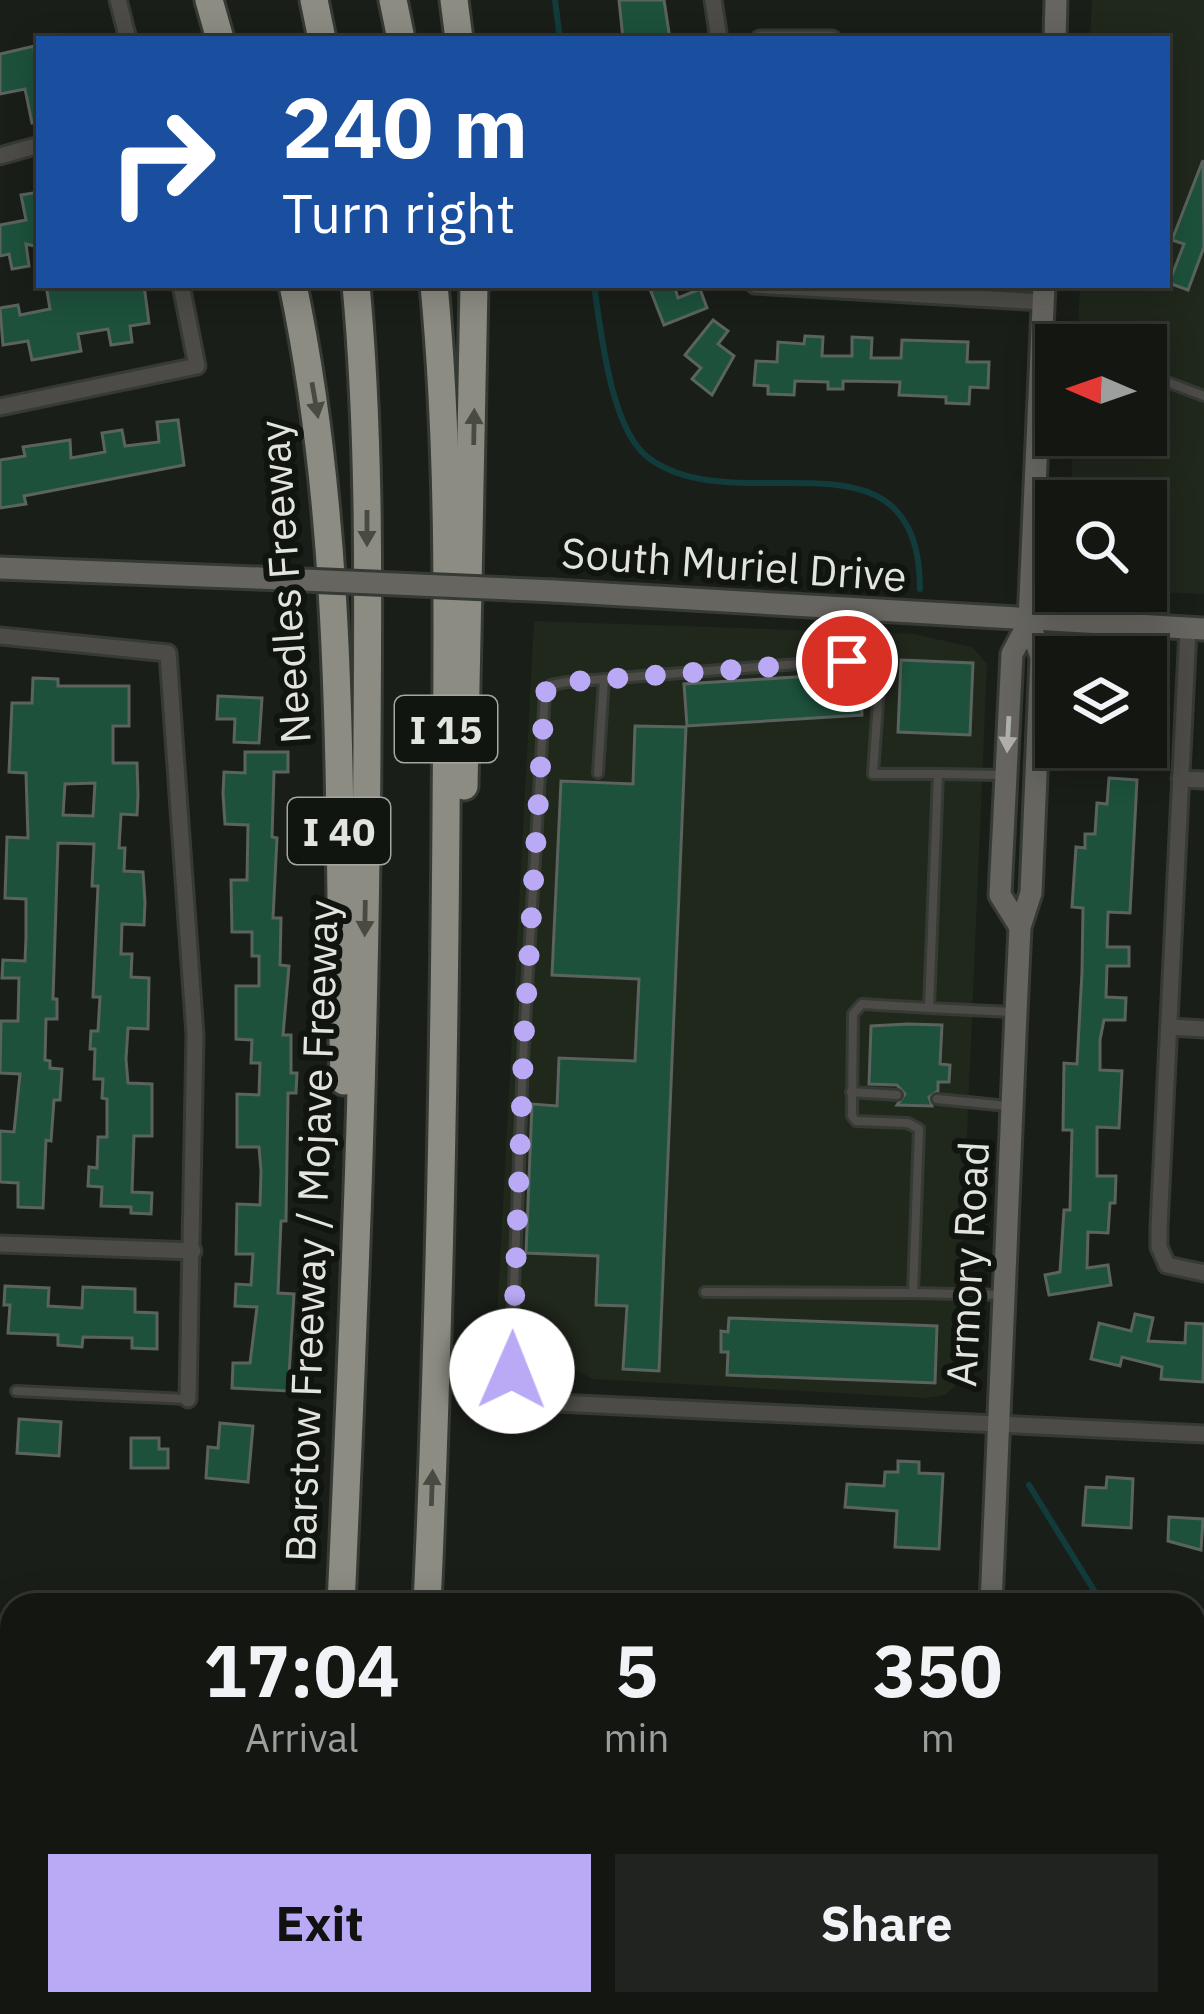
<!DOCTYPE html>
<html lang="en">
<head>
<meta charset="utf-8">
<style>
	:root { --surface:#141612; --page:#212320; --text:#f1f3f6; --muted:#9d9f9f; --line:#333532; --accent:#baaaf6 }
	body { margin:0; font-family:"IBM Plex Sans",sans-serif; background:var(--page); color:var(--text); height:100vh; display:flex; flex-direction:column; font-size:45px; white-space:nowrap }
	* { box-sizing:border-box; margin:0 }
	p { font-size:39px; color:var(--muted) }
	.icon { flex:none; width:66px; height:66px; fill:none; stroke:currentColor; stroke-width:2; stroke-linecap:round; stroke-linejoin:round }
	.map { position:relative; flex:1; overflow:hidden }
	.sheet { position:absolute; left:0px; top:1593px; width:1206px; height:423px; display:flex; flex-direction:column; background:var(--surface); border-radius:36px 36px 0 0; box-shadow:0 6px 30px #0003,0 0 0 3px var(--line) }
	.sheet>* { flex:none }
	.guide { position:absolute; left:36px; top:36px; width:1134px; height:252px; border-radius:0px; box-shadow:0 6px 30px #0003,0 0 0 3px var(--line); background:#1a4fa0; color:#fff; overflow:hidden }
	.needle { width:78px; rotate:272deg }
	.buttons { position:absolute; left:1035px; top:324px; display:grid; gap:24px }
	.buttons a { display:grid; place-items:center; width:132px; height:132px; border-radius:0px; background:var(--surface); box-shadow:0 6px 30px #0003,0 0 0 3px var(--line); font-size:60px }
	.pin { position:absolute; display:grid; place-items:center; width:102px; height:102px; color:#fff; margin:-51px; border:6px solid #fff; border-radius:50%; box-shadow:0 3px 12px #0007 }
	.me { position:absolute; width:132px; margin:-66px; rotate:1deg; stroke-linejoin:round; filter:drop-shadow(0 0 9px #0008) }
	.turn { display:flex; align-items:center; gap:42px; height:252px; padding:0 48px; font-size:54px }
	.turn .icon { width:156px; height:156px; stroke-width:2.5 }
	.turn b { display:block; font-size:84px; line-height:102px }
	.eta { display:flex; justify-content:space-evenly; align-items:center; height:204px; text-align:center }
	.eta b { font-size:72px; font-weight:800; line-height:84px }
	.button { display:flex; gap:24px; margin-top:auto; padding:24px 48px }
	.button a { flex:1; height:138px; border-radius:0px; background:var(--accent); color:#111; font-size:48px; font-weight:800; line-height:138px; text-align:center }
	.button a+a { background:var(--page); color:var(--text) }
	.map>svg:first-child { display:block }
	.built { fill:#20271b }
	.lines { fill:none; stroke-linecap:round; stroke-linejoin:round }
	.stream { stroke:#123b3b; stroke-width:6 }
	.building { fill:#1d513c; stroke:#5a635e; stroke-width:3; fill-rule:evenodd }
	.lane-casing { stroke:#363a34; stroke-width:14 }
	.street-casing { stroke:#363a34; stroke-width:21 }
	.secondary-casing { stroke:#363a34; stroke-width:27 }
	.highway-casing { stroke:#363a34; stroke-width:33 }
	.lane { stroke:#4c4b48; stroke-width:8 }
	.street { stroke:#4c4b48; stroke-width:15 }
	.secondary { stroke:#666560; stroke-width:21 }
	.highway { stroke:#8d8c83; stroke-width:27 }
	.secondary-bridge-casing { stroke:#363a34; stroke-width:27; stroke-linecap:butt }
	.secondary-bridge { stroke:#666560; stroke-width:21 }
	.oneway { fill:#494b43 }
	.oneway2 { fill:#b0b1ad }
	.route { stroke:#baaaf6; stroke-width:21; stroke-dasharray:0 37.8 }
	.labels { text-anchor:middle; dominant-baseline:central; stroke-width:12; stroke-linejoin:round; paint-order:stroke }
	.shield { fill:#11150f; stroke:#a3a6a1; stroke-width:3 }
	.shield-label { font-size:39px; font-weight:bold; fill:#e2e4e0 }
	.street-label { font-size:42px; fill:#e2e4e0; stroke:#11150f }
</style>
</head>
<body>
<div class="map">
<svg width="1204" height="2014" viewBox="0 0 1204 2014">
	<rect width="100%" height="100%" fill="#1a1e18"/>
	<g class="built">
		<polygon points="1092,0 1204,0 1204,594 1126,591 1146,591 1146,501 1071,501 1073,435 1146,435 1146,345 1077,345 1080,285 1167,285 1167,39 1090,39"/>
		<polygon points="534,621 914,634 972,647 987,664 961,1277 955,1386 945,1395 926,1398 593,1379 560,1362 532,1368 517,1395 493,1394"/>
	</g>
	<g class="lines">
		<g class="stream">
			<polyline points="555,0 560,39"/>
			<path d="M594 285C601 330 610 431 650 459 741 524 919 416 920 589"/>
			<polyline points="1029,1485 1103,1605"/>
			<polyline points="1168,2004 1171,2014"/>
		</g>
	</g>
	<g class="building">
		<polygon points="619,0 664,0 670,39 623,39"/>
		<polygon points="34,46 39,122 32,123 25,89 0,94 0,54"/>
		<polygon points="1203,160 1204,247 1188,290 1169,283 1184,244 1172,240"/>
		<polygon points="39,192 39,247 26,244 29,266 12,269 9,254 0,256 0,225 26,220 21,195"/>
		<polygon points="46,285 144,285 149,323 130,326 132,342 111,345 108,329 78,334 81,351 32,360 28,341 3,345 0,308 18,305 20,315 50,309"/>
		<polygon points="660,285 674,285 678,298 700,289 707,308 664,325 650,289"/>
		<polygon points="713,320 728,331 718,344 734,356 712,395 692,379 701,368 685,355"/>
		<polygon points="805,336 823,337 822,356 852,356 852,337 872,338 871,358 901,358 902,340 968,342 967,362 989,362 988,388 970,387 969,404 946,403 946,397 899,395 900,382 843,381 843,389 828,389 828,382 795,381 794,395 768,394 768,386 754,385 756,361 777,362 778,342 804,344"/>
		<polygon points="178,420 184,465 24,496 26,504 0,508 0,460 25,456 23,447 70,440 71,458 105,452 102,433 122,430 125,446 159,442 157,422"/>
		<polygon points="901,660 973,663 970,735 898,732"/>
		<polygon points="860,673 862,715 687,726 684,684"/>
		<path d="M33 678 58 679V686H129V726H113V763H137L138 795 137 815 121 814 119 848H125L124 871 143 872 145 902 144 925 122 924 121 954H132L131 977 149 978 148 1029 128 1028 126 1059 128 1083 152 1084V1136H134L132 1192 152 1193 151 1214 131 1213V1207L101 1206 102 1187 88 1186 89 1167 97 1168 98 1137H107V1099L102 1098 103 1079H94L95 1049H90L91 1031H98L100 997H93L98 886H92L94 844 58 843 53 999H57V1019H46L45 1060 50 1061V1068L62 1069 60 1100H54L51 1141 46 1140 43 1208 18 1207V1183L0 1182V1131L14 1132 20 1074 0 1073 1 1021H18L19 978H2L3 960 25 961 26 938V899L5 898 7 837 28 838 26 773 9 772 12 703H32ZM95 783 93 816 63 815 65 784Z"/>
		<polygon points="218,696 262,698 259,743 234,742 235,719 217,719"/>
		<polygon points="635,726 686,727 659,1371 623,1369 627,1306 596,1305 598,1256 526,1253 532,1104 557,1106 559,1058 635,1061 639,979 552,975 561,781 633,784"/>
		<polygon points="245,752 288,752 288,772 274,772 272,837 277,838 273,918 281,918 280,965 289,966 283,1035 291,1035 291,1073 297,1073 296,1093 288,1093 286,1221 281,1221 278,1293 294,1294 288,1391 232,1388 233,1363 250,1363 257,1307 235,1306 236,1284 251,1285 253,1254 236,1254 237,1204 260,1205 261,1171 259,1147 237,1147 237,1094 259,1095 260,1063 251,1063 252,1040 236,1039 236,986 259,986 259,956 252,956 252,932 232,932 231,880 247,880 248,825 225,824 223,794 224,772 245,773"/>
		<polygon points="1109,778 1137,780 1130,913 1108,912 1107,947 1129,947 1129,966 1107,966 1106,997 1126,998 1125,1020 1104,1020 1100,1040 1100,1070 1122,1071 1119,1128 1097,1127 1097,1176 1116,1176 1115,1203 1110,1203 1108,1233 1088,1232 1087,1268 1108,1265 1111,1285 1049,1295 1045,1275 1060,1272 1064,1210 1070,1210 1072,1130 1063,1130 1064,1063 1077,1064 1082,972 1083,908 1072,907 1076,847 1085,848 1085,834 1095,834 1097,803 1107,804"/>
		<polygon points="908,1024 942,1025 940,1064 950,1065 949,1082 938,1082 938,1091 929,1097 932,1106 897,1105 905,1094 897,1085 869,1084 871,1026"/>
		<polygon points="5,1286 49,1288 48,1306 82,1308 83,1287 135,1289 135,1312 157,1313 157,1349 132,1348 132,1338 83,1337 82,1347 58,1345 58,1335 8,1333 10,1305 4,1305"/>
		<polygon points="1135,1314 1153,1318 1148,1341 1185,1343 1186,1323 1204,1324 1203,1382 1161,1379 1162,1367 1122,1357 1120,1366 1091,1359 1099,1323 1131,1331"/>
		<polygon points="729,1318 937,1326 935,1383 727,1375 728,1352 721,1352 721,1331 728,1332"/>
		<polygon points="19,1419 61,1422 59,1456 17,1453"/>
		<polygon points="220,1423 253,1426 248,1482 206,1478 208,1447 218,1448"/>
		<polygon points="131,1438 159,1438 159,1449 168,1449 168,1468 131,1468"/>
		<polygon points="898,1461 919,1462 919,1473 943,1474 939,1549 895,1547 897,1511 845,1507 847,1484 884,1486 885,1472 898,1472"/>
		<polygon points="1107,1477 1133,1479 1131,1528 1083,1525 1086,1487 1106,1488"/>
		<polygon points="1169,1517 1203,1519 1201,1550 1168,1541"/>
	</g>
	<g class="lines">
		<g class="lane-casing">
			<g id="lane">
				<polyline points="1146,374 1204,396"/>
				<polyline points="598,773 604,679"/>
				<polyline points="938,774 1002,775"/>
				<polyline points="929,1008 1012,1012"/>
				<polyline points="851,1092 897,1095"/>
				<polyline points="937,1099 1008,1106"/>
				<polyline points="913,1293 1002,1295"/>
				<polyline points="16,1391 188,1399"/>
				<polyline points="557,1402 517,1381 511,1360 524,1038 545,693 551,685 567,682 861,659 880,673 873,774 938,774 929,1008 862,1004 853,1014 852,1116 856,1121 908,1123 919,1129 913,1293 705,1292"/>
			</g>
		</g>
		<g class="street-casing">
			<g id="street">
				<polyline points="118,0 128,39"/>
				<polyline points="713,0 719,39"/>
				<polyline points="760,39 832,39"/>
				<polyline points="0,156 39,145"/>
				<polyline points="755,285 1043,302"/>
				<polyline points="0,407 197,366 181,285"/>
				<polyline points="1188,629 1159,1227 1159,1247 1167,1265 1204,1273"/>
				<polyline points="0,636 168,653 195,1035 188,1399"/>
				<polyline points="1180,779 1204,780"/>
				<polyline points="1170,1027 1204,1029"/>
				<polyline points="0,1244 193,1251"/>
				<polyline points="558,1403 1204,1434"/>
				<polyline points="0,1672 12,1672"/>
			</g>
		</g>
		<g class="secondary-casing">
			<g id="secondary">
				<polyline points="1055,39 1056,0"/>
				<polyline points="0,568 258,578"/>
				<polyline points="554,591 1204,629"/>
				<polyline points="1020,927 1000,895 1012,654 1029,622"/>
				<polyline points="991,1605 1016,1012 1020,927 1031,893 1041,657 1029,622 1044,285"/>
				<polyline points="973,2014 973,2004"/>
			</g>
		</g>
		<g class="highway-casing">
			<g id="highway">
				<polyline points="209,0 220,39"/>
				<polyline points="314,0 322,39"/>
				<polyline points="393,0 401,39"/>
				<polyline points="454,0 459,39"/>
				<path d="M293 285C348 548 337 814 344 1081"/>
				<polyline points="464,786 474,285"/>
				<path d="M341 1605C354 1317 366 1029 367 740 368 589 370 436 356 285"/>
				<path d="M427 1605C439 1344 444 1083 446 822 447 643 451 463 434 285"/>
				<polyline points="322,2014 322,2004"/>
				<polyline points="409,2014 409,2004"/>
			</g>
		</g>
		<use href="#lane" class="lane"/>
		<use href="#street" class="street"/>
		<use href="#secondary" class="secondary"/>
		<use href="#highway" class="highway"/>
		<g class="secondary-bridge-casing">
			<polyline id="secondary-bridge" points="258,578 554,591"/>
		</g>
		<use href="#secondary-bridge" class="secondary-bridge"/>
	</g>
	<defs><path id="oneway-solid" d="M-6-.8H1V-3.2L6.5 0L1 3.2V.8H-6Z" transform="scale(3)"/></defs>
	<g class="oneway">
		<use href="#oneway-solid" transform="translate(315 400) rotate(80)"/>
		<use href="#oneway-solid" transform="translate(474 427) rotate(-89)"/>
		<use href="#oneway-solid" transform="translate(367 528) rotate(90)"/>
		<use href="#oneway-solid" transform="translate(365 918) rotate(91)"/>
		<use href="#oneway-solid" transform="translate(432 1488) rotate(-88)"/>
	</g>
	<use class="oneway2" href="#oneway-solid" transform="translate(1008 734) rotate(93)"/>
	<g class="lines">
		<polyline class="route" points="512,1371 524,1038 545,693 551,685 567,682 847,661"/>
	</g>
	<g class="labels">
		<g class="shield">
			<rect x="395" y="696" width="102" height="66" rx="9"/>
			<rect x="288" y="798" width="102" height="66" rx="9"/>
		</g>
		<g class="shield-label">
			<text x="446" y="729">I 15</text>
			<text x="339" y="831">I 40</text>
		</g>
		<g class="street-label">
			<text transform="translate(734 564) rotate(4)">South Muriel Drive</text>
			<text transform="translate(284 582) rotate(-94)">Needles Freeway</text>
			<text transform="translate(311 1231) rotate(-88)">Barstow Freeway / Mojave Freeway</text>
			<text transform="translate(967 1264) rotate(-87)">Armory Road</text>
		</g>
	</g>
</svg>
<div class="buttons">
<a><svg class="needle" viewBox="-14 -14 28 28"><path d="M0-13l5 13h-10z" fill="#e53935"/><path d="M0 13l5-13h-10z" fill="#9d9f9f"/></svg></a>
<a><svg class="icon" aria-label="search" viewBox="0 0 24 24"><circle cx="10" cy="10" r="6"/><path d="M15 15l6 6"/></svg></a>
<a><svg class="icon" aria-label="layers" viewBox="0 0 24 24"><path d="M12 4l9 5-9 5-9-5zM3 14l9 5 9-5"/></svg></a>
</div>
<div class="pin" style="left:847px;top:661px;background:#d93025"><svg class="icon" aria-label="arrive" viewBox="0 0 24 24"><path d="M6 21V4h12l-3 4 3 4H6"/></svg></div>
<svg class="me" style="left:512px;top:1371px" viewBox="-20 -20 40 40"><circle r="19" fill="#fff"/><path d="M0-13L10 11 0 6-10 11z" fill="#baaaf6"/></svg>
<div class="guide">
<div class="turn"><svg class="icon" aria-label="right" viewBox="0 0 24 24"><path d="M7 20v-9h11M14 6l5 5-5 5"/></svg><div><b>240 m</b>Turn right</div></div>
</div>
<section class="sheet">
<div class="eta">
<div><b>17:04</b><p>Arrival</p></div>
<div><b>5</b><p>min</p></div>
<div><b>350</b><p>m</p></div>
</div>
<div class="button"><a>Exit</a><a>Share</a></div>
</section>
</div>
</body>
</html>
